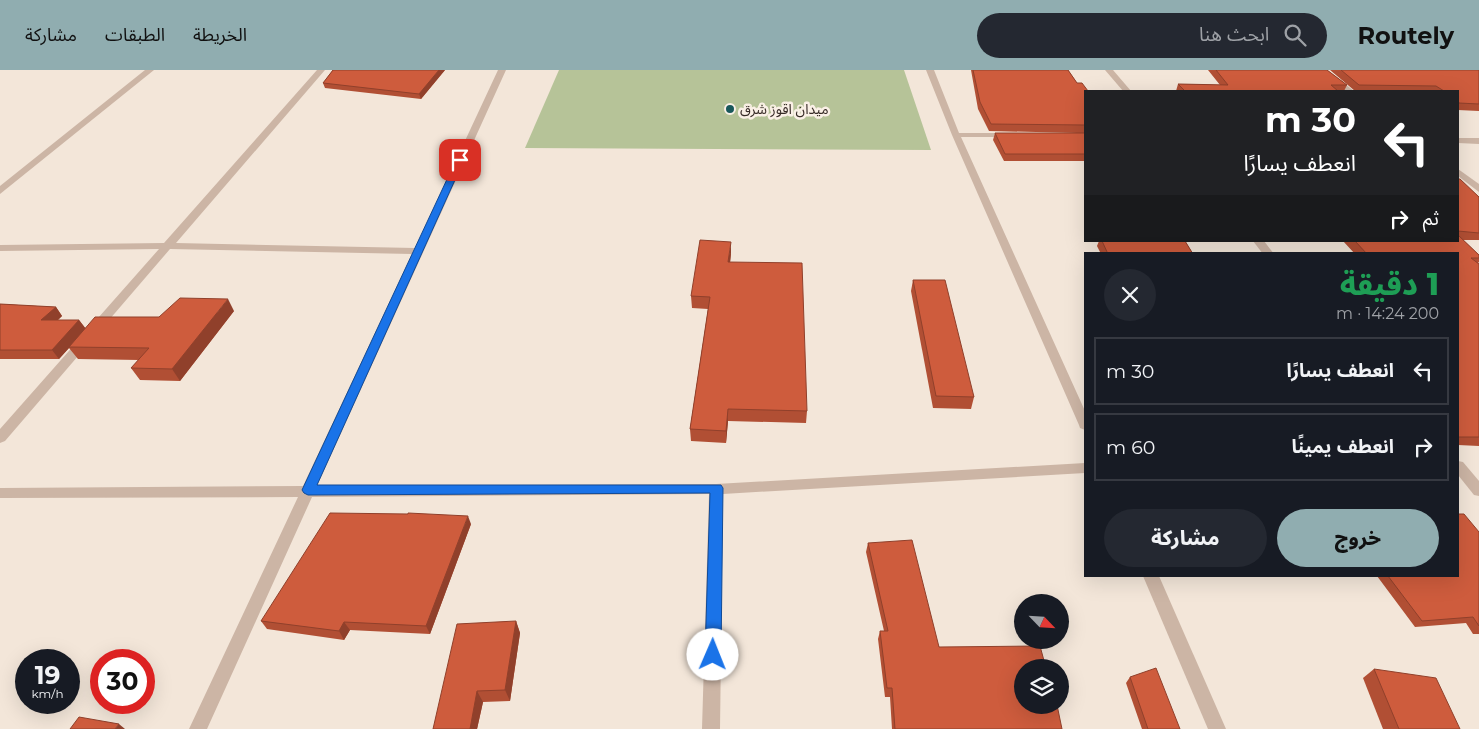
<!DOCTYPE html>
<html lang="ar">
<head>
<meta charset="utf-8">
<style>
	:root { --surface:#171b24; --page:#242831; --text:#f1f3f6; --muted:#9ea1a6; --line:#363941; --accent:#90adb0 }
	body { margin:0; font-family:Montserrat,"Noto Sans Arabic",sans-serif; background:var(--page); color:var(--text); direction:rtl; height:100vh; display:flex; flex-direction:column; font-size:19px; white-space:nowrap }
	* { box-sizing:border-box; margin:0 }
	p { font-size:16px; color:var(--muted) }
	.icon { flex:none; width:28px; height:28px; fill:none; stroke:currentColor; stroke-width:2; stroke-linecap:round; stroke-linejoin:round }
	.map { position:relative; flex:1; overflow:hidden; direction:ltr }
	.details { position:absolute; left:1084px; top:182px; width:375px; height:325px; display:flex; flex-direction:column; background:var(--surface); border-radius:0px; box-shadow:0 5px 20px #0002; direction:rtl }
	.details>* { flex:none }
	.banner { position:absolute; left:1084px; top:20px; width:375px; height:152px; border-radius:0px; box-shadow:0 5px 20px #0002; direction:rtl; background:#202124; color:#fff; overflow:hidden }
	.needle { width:32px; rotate:115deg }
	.fabs { position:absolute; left:1014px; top:524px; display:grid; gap:10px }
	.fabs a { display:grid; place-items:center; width:55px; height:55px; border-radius:50%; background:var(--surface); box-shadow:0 5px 20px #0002; font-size:25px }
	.speed { position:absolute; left:15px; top:579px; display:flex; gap:10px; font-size:25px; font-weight:700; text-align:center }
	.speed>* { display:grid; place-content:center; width:65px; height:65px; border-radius:50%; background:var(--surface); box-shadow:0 5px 20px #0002; line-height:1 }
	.speed small { font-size:12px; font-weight:400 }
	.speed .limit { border:8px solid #d22; background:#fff; color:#111 }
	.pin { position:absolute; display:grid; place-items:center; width:42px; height:42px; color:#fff; margin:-21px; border-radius:10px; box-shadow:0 2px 8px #0006 }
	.me { position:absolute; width:55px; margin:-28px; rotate:1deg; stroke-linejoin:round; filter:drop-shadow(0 0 4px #0008) }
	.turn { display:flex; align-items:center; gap:18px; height:105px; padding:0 20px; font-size:22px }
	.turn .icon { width:65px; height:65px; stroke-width:2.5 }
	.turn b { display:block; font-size:35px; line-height:42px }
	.then { display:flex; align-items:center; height:48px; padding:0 20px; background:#0003; gap:10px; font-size:19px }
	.round { display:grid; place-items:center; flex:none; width:52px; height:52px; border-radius:26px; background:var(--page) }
	.overview { display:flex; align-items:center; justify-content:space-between; height:85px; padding:0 20px }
	h1 { font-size:30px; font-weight:800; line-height:38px; color:#1e9e55 }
	.primary-button { display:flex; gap:10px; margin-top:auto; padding:10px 20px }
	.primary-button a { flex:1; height:58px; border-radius:30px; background:var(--accent); color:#111; font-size:20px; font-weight:800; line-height:58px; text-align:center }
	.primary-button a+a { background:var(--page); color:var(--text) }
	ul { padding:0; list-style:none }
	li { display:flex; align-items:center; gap:15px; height:68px; margin:0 10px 8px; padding:0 10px; border:2px solid var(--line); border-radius:0px }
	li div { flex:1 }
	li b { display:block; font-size:19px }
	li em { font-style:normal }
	header { display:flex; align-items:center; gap:30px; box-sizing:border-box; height:70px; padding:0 25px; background:var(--accent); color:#111 }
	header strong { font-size:24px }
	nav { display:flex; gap:28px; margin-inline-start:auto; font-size:18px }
	.search { width:350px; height:45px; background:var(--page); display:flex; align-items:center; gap:12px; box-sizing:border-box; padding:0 18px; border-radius:28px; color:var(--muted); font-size:19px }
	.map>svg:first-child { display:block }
	.green { fill:#b6c398 }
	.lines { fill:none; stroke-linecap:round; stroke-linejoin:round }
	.minor { fill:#ccb5a5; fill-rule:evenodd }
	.wall { fill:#b14f34 }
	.shaded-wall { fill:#90402b }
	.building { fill:#ce5c3d; stroke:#90402b }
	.route { fill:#1a73e8; stroke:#114b97 }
	.poi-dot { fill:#19585b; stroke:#faf0e6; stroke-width:2 }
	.labels { text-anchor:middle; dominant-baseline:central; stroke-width:5; stroke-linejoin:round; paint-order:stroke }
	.far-poi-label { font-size:14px; fill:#372b27; stroke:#faf0e6; text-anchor:start }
</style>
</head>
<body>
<header>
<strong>Routely</strong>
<div class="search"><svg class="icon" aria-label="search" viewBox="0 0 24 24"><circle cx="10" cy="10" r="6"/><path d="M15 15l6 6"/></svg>ابحث هنا</div>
<nav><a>الخريطة</a><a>الطبقات</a><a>مشاركة</a></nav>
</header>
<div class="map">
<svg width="1479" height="659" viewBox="0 0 1479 659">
	<rect width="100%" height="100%" fill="#f3e6d9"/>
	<polygon class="green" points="559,0 904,0 931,80 525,78"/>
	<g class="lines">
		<g class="minor">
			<polygon points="145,0 154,0 0,124 0,116"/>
			<polygon points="317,0 325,0 176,173 415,178 498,0 506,0 317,416 716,414 1085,393 1085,403 723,424 720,659 702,659 709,424 312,427 207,659 189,659 298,427 0,428 0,418 303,416 412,184 170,179 5,371 0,373 0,359 159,179 0,181 0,175 164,173"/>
			<polygon points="926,0 934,0 959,63 1011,63 1015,65 1011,67 961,67 1085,341 1085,360 1080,358 1079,355 952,65"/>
			<polygon points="1105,0 1113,0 1131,21 1123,21"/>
			<polygon points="1318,0 1327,0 1354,21 1346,21"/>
			<polygon points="1479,68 1479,74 1458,73 1458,68"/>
			<polygon points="1458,99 1479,114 1479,122 1458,106"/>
			<polygon points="1253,171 1264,171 1274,184 1263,184"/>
			<polygon points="1458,391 1463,392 1479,411 1479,426 1474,425 1458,405"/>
			<polygon points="1143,506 1159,506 1226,659 1208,659"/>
		</g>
	</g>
	<g class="wall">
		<polygon points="333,0 445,0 421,29 325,18 323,13"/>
		<polygon points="971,0 1068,0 1077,13 1085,21 1085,91 1004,91 993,70 995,63 1077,63 989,61 978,39"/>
		<polygon points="1208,0 1327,0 1347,15 1344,21 1176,21 1178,14 1220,15"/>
		<polygon points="1330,0 1479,0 1479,41 1458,40 1458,21 1355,21"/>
		<polygon points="1458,109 1479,127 1479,170 1463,170 1479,185 1479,192 1478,193 1479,194 1479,376 1458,375 1458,184 1355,184 1343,171 1458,171"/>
		<polygon points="1099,171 1185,171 1193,184 1101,184 1097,176"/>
		<polygon points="731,183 730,192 807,341 806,353 728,351 726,373 691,371 690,359 708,239 692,238 691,226"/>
		<polygon points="913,210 974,327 971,339 933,338 911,221"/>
		<polygon points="0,234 56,237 62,246 58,250 79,250 85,258 159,247 234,241 180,311 140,310 131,298 139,290 78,289 69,278 59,289 0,289"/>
		<polygon points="471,454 430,564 350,560 344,570 267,559 261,551"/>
		<polygon points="1479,462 1479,564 1473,564 1466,553 1415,557 1377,506 1458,506"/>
		<polygon points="868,473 939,577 1062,659 892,659 890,627 885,627 878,569 880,561 884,561 866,482"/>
		<polygon points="516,551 520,563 510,631 483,632 477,659 433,659"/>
		<polygon points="1374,599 1460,659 1383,659 1363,608"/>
		<polygon points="1130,607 1180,659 1142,659 1126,613"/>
	</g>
	<g class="shaded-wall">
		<polygon points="439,0 445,0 421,29 419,24"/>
		<polygon points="731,172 731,183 729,204 728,192"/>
		<polygon points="228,229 234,241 180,311 172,299"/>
		<polygon points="56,237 62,246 48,259 41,250"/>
		<polygon points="79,250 86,259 59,289 52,280"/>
		<polygon points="728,339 728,351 726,373 726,361"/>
		<polygon points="468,446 471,454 430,564 426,556"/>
		<polygon points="516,551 520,563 510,631 505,620"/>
		<polygon points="344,552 350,560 344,570 339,561"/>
		<polygon points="477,621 483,632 477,659 470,659"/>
		<polygon points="119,654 125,659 115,659"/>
	</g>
	<g class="building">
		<polygon points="333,0 439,0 419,24 323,13"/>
		<polygon points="973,0 1068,0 1077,13 1082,13 1088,21 1085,21 1085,55 991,54 980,32"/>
		<polygon points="1216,0 1327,0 1347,15 1331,15 1338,21 1185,21 1178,14 1228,15"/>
		<polygon points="1341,0 1479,0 1479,34 1459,33 1458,31 1458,21 1444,21 1436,16 1359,15"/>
		<polygon points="995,63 1085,63 1085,84 1005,84"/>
		<polygon points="1458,109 1460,109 1479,127 1479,163 1458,161"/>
		<polygon points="1458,165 1479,185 1479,188 1471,188 1479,194 1479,367 1458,367 1458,184 1367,184 1355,171 1458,171"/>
		<polygon points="700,170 731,172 728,192 802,193 807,341 728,339 726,361 690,359 710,227 691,226"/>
		<polygon points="1102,171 1185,171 1193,184 1108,184"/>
		<polygon points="913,210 945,210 974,327 936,326"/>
		<polygon points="180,228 228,229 172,299 131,298 149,278 69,277 95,247 159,247"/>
		<polygon points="0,234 56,237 41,250 79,250 52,280 0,280"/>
		<polygon points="330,443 408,444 408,443 468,446 426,556 344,552 339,561 261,551"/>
		<polygon points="1458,444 1464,444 1479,462 1479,556 1473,547 1422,551 1388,506 1458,506"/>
		<polygon points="912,470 939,577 1040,576 1046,598 1022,598 1022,635 1057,635 1062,659 895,659 892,618 887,618 880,561 888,561 868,473"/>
		<polygon points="516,551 505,620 477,621 470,659 433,659 457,554"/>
		<polygon points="1156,598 1180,659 1148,659 1130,607"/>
		<polygon points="1374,599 1436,608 1460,659 1399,659"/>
		<polygon points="79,647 119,654 115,659 70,659"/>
	</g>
	<polygon class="route" points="460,88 464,90 317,415 721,415 723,418 721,585 718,590 713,592 708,590 705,585 710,423 308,425 304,423 302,420 456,90"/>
	<circle class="poi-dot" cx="730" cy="39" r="5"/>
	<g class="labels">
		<g class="far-poi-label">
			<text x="740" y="39">ميدان اقوز شرق</text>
		</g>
	</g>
</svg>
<div class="fabs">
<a><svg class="needle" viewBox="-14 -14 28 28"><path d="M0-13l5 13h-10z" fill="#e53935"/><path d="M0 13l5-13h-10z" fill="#9ea1a6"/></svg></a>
<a><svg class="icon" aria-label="layers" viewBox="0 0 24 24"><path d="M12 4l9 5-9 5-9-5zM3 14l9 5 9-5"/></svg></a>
</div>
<div class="speed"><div>19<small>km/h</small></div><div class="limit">30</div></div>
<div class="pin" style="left:460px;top:90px;background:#d93025"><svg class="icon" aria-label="arrive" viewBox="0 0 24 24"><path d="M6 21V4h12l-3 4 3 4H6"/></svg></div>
<svg class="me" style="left:713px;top:585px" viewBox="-20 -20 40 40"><circle r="19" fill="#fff"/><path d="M0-13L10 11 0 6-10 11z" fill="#1a73e8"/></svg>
<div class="banner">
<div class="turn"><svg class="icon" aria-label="left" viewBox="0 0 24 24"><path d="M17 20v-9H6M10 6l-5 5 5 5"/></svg><div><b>30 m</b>انعطف يسارًا</div></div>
<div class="then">ثم<svg class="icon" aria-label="right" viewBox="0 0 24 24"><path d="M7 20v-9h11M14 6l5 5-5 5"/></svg></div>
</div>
<section class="details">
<div class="overview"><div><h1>1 دقيقة</h1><p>200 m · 14:24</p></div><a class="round"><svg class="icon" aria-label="close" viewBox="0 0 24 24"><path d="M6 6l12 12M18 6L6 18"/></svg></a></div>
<ul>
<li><svg class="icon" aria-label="left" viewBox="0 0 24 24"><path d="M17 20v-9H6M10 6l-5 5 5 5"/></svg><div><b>انعطف يسارًا</b></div><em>30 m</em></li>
<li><svg class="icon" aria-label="right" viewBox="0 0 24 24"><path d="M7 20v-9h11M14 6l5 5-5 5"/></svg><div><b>انعطف يمينًا</b></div><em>60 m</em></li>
</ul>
<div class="primary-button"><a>خروج</a><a>مشاركة</a></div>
</section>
</div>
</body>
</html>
